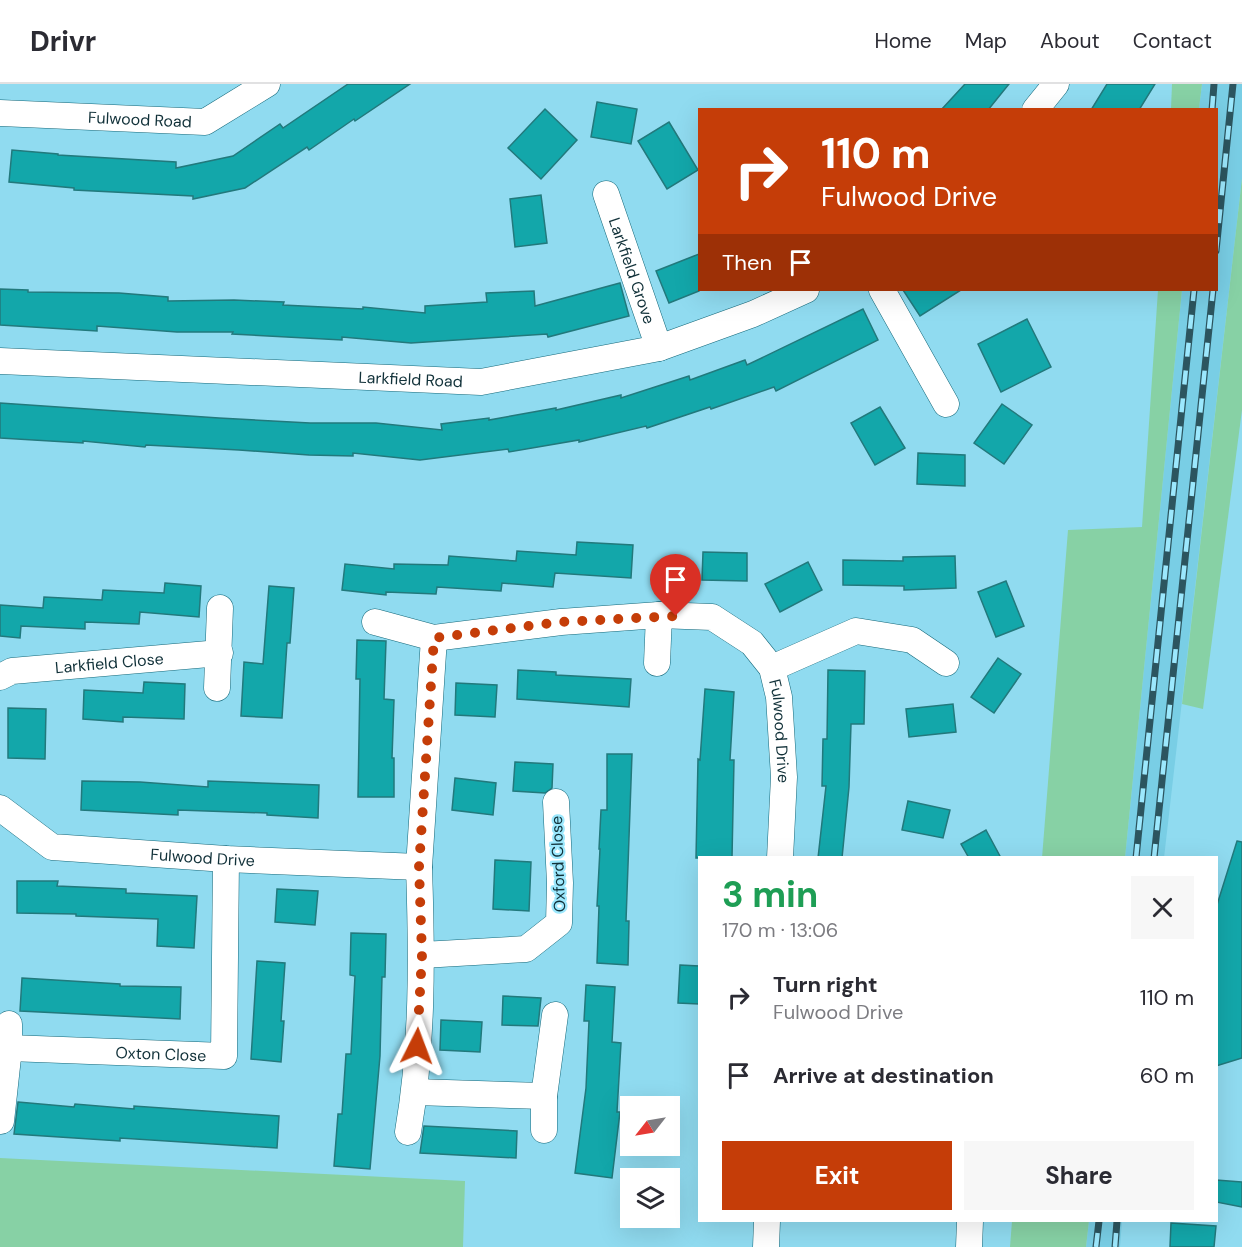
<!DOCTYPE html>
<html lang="en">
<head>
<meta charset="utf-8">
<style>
	:root { --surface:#fff; --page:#f7f7f7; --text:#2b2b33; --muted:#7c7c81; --line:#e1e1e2; --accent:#c53d08 }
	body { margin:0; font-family:"DM Sans",sans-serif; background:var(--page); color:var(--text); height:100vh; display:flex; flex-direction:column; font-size:22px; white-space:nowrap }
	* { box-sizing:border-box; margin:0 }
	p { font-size:20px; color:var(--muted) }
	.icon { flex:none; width:33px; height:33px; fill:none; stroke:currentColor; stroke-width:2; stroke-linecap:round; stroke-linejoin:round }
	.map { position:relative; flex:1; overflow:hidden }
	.drawer { position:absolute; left:698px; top:772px; width:520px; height:366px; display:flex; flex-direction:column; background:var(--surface); border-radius:0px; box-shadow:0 6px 24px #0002 }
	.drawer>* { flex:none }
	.top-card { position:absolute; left:698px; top:24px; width:520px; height:183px; border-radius:0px; box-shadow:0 6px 24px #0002; background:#c53d08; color:#fff; overflow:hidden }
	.needle { width:39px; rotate:239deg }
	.buttons { position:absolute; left:620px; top:1012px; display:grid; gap:12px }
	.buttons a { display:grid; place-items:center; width:60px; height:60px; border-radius:0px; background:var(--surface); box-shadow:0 6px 24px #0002; font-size:30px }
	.pin { position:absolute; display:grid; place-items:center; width:51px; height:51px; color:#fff; margin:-62px -26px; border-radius:50% 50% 50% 0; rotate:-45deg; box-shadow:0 0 6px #0007 }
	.pin .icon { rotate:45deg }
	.me { position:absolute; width:66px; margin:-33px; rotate:3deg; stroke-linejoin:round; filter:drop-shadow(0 0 4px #0008) }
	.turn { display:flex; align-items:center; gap:21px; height:126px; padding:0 24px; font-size:27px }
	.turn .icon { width:78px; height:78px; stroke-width:2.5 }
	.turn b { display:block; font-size:42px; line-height:51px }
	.then { display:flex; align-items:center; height:57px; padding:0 24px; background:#0003; gap:12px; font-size:22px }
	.round { display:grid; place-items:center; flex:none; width:63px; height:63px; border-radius:0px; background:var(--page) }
	.headline { display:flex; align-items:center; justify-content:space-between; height:102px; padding:0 24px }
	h1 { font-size:36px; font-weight:700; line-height:45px; color:#1e9e55 }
	.cta { display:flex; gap:12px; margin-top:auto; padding:12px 24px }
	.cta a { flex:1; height:69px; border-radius:0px; background:var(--accent); color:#fff; font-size:24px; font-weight:700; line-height:69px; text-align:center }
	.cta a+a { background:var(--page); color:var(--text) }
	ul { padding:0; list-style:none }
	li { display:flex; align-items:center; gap:18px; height:78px; padding:0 24px }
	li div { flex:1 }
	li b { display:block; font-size:22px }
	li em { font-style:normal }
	header { display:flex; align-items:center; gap:36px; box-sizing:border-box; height:84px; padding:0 30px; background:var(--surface); border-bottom:2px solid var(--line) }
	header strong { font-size:28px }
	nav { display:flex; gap:33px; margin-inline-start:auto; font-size:21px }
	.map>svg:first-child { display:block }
	.built { fill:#79cee5 }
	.green { fill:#87d1a5 }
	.building { fill:#13a7aa; stroke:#22797c; stroke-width:1.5 }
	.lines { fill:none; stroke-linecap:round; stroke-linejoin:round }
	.minor-casing { stroke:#14687a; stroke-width:27 }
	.minor { stroke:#fff; stroke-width:26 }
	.rail-casing { stroke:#2c555f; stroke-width:7 }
	.rail { stroke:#9ce8fd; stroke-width:4.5; stroke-dasharray:14; stroke-linecap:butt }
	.route { stroke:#c53d08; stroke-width:10; stroke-dasharray:0 18 }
	.labels { text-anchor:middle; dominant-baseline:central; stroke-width:4.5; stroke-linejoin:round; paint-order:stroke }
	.street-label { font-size:16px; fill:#113139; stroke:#9ce8fd }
</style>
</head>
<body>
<header>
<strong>Drivr</strong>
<nav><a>Home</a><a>Map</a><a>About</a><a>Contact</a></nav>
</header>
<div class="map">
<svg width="1242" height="1163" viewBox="0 0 1242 1163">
	<rect width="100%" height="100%" fill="#90dbf0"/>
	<g class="built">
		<polygon points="1202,0 1242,0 1242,94 1164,774 1125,774 1182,206 1216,206 1216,26 1199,25"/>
		<polygon points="1089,1137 1122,1137 1120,1163 1086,1163"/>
	</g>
	<g class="green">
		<polygon points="1172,0 1202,0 1199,25 1171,25"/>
		<polygon points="1242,94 1242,326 1203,625 1182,620"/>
		<polygon points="1158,206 1182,206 1125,774 1042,774 1068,446 1142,443"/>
		<polygon points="0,1074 465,1097 463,1163 0,1163"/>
		<polygon points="1012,1137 1089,1137 1086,1163 1010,1163"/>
	</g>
	<g class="building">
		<polygon points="348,0 410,0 355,37 354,35 309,66 307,63 245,104 193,115 193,112 74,106 74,104 9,98 12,66 58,70 58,71 176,78 176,84 233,72 280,40 283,44"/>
		<polygon points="965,0 1009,0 988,26 941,26"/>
		<polygon points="1107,0 1155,0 1139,26 1091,26"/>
		<polygon points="597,18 637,25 631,60 591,53"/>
		<polygon points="545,25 577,56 541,95 508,64"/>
		<polygon points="669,38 698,86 667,105 638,57"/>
		<polygon points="541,111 547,159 515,163 510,115"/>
		<polygon points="699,170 699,207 669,219 656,187"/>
		<polygon points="620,199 629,232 548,253 547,250 411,259 342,253 342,256 232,250 233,248 177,248 97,242 97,247 0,241 0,205 28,206 28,208 119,209 168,213 168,217 234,216 284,218 283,221 363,225 363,223 425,229 425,222 487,218 486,209 534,207 535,222"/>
		<polygon points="903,206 961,206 920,232"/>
		<polygon points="863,225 878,256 776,307 774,303 711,325 710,323 647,344 646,342 579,358 579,356 509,368 508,365 420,376 353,369 353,372 309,371 239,366 146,361 145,363 83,357 83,359 0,354 0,319 219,334 310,339 376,339 442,346 441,340 489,334 489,336 556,324 556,326 621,311 621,314 689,292 690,296 745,276 747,281"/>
		<polygon points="1027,235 1051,283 1001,308 978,260"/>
		<polygon points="1002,320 1032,341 1004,380 974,359"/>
		<polygon points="880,323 905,364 875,381 851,339"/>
		<polygon points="918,369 965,371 965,402 917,400"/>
		<polygon points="577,458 633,461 631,494 555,489 553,503 502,499 501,507 437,503 436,510 386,508 386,511 342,506 345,480 394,485 394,480 448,481 449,472 516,477 517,467 576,471"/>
		<polygon points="703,468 747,469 747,497 702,496"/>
		<polygon points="955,472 956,504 904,506 904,502 843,501 843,476 903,477 903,473"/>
		<polygon points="808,478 822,506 780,528 765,500"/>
		<polygon points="1006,497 1024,542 996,553 978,508"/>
		<polygon points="165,499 201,502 199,533 140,528 139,540 85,538 85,545 21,542 20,554 0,552 0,521 43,524 44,513 102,516 103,506 164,509"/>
		<polygon points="269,502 294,504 290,559 287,559 282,634 241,632 244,578 263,580"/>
		<polygon points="357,556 386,557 384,615 394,616 392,674 394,674 394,713 358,713 360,595 356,595"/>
		<polygon points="998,574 1021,590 994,629 971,613"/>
		<polygon points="518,586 556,588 556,591 631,595 629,623 517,615"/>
		<polygon points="828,586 865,587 864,640 851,640 849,703 842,774 818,774 826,702 822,702 823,655 827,655"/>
		<polygon points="144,598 185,600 184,635 123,633 123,638 83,635 84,606 143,609"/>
		<polygon points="456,599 497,601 495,633 455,631"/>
		<polygon points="705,605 734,608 730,676 734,676 732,774 696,774 698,675 700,676"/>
		<polygon points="953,620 956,648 909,653 906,625"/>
		<polygon points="8,624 46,625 45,675 8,674"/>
		<polygon points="607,670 632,670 626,837 629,837 628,881 597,879 599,822 597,822 600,765 599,765 601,726 607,726"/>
		<polygon points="515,678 553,680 552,704 545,709 513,707"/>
		<polygon points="455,694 496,699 493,731 452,726"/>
		<polygon points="82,697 140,698 208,703 208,697 319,701 318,734 267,731 267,729 178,726 178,731 81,726"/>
		<polygon points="908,717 950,726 943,754 902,746"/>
		<polygon points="986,746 1001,774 969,774 961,760"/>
		<polygon points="1237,757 1242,758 1242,974 1216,982 1216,824"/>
		<polygon points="495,776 531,778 529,827 493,825"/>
		<polygon points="17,797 58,797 57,802 126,805 126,809 197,812 194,864 157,862 158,835 76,832 76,830 17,829"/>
		<polygon points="277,805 318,807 315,841 275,838"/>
		<polygon points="351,849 386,850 385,893 382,893 380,972 370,1085 334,1082 338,1030 342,1030 346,970 351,970 355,892 350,891"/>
		<polygon points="257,877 285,879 281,937 284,937 281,978 251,975"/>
		<polygon points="680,881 699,882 699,920 678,919"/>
		<polygon points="22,894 120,900 120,902 181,903 180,935 20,927"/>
		<polygon points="586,901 615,903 612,958 621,959 617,1028 620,1028 612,1094 575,1089 586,1004 589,937 584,937"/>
		<polygon points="503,912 541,914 538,942 502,941"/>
		<polygon points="441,936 482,938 480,968 440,966"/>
		<polygon points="18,1018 74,1023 75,1020 134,1025 134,1022 279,1032 277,1064 120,1054 120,1057 14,1050"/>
		<polygon points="424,1042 517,1047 516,1074 420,1069"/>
		<polygon points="1216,1096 1242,1098 1242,1123 1216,1118"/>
		<polygon points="1171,1139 1216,1142 1214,1163 1170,1163"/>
	</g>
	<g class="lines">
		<g class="minor-casing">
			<g id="minor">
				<polyline points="1035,26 1056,0"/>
				<path id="s1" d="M0 29 205 38 267 0"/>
				<path id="s2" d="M606 110 659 264"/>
				<polyline points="882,206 946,320"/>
				<path id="s3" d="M0 277 481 298 659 264 753 230 806 206"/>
				<path id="s4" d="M375 538 434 554 561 538 659 531 712 533 752 559 772 584 779 613 784 693 780 774"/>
				<polyline points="657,579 659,531"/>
				<polyline points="772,584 856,547 912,556 946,579"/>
				<path id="s5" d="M0 593 12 587 220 569"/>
				<polyline points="217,604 220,524"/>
				<path id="s6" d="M0 724 52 763 226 775 419 783 434 554"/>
				<polyline points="422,871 526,865 559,839 560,799 556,718"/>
				<path id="s7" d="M9 964 224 972 226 775"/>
				<polyline points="415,1008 544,1012"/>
				<polyline points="1,1037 9,964 9,940"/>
				<polyline points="544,1046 544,1012 555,931"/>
				<path d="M408 1048C423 961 422 871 419 783"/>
				<polyline points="766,1163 767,1137"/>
				<polyline points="969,1163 970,1137"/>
			</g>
		</g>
		<use href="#minor" class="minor"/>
		<g class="rail-casing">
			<g id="rail">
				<polyline points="1212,26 1214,0"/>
				<polyline points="1216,167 1233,0"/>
				<polyline points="1136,774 1194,206"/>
				<polyline points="1154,774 1213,206"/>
				<polyline points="1096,1163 1099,1137"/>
				<polyline points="1115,1163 1117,1137"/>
			</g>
		</g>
		<use href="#rail" class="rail"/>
	</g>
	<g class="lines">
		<polyline class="route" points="417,962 422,871 419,783 434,554 561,538 676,532"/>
	</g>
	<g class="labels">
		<g class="street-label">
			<text stroke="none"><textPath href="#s1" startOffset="140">Fulwood Road</textPath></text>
			<text stroke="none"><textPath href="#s2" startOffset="81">Larkfield Grove</textPath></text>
			<text stroke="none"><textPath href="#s3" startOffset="411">Larkfield Road</textPath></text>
			<text stroke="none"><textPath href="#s5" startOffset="111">Larkfield Close</textPath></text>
			<text stroke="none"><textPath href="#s4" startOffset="484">Fulwood Drive</textPath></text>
			<text stroke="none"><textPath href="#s6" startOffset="216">Fulwood Drive</textPath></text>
			<text transform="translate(558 780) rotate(-92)">Oxford Close</text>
			<text stroke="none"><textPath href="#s7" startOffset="152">Oxton Close</textPath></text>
		</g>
	</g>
</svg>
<div class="buttons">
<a><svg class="needle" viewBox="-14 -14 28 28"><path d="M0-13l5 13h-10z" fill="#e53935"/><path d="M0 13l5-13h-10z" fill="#7c7c81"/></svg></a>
<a><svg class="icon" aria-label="layers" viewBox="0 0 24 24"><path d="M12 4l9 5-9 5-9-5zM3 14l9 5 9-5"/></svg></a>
</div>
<div class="pin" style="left:676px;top:532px;background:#d93025"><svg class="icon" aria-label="arrive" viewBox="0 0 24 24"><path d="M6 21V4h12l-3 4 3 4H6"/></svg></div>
<svg class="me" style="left:417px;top:962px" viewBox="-20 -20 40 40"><path d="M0-17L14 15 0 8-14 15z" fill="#c53d08" stroke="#fff" stroke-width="4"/></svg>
<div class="top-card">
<div class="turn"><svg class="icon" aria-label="right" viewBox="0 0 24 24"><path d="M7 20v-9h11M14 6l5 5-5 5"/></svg><div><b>110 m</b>Fulwood Drive</div></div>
<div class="then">Then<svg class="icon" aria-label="arrive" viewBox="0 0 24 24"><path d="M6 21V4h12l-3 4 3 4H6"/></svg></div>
</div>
<section class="drawer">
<div class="headline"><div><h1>3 min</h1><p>170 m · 13:06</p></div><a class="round"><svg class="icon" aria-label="close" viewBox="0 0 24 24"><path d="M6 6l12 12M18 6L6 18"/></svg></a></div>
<ul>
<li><svg class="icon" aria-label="right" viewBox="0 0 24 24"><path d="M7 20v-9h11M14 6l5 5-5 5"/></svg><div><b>Turn right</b><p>Fulwood Drive</p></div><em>110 m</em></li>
<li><svg class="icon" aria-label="arrive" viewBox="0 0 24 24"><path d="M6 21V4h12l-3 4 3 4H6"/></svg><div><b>Arrive at destination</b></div><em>60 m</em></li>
</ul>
<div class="cta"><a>Exit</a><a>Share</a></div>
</section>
</div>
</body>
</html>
